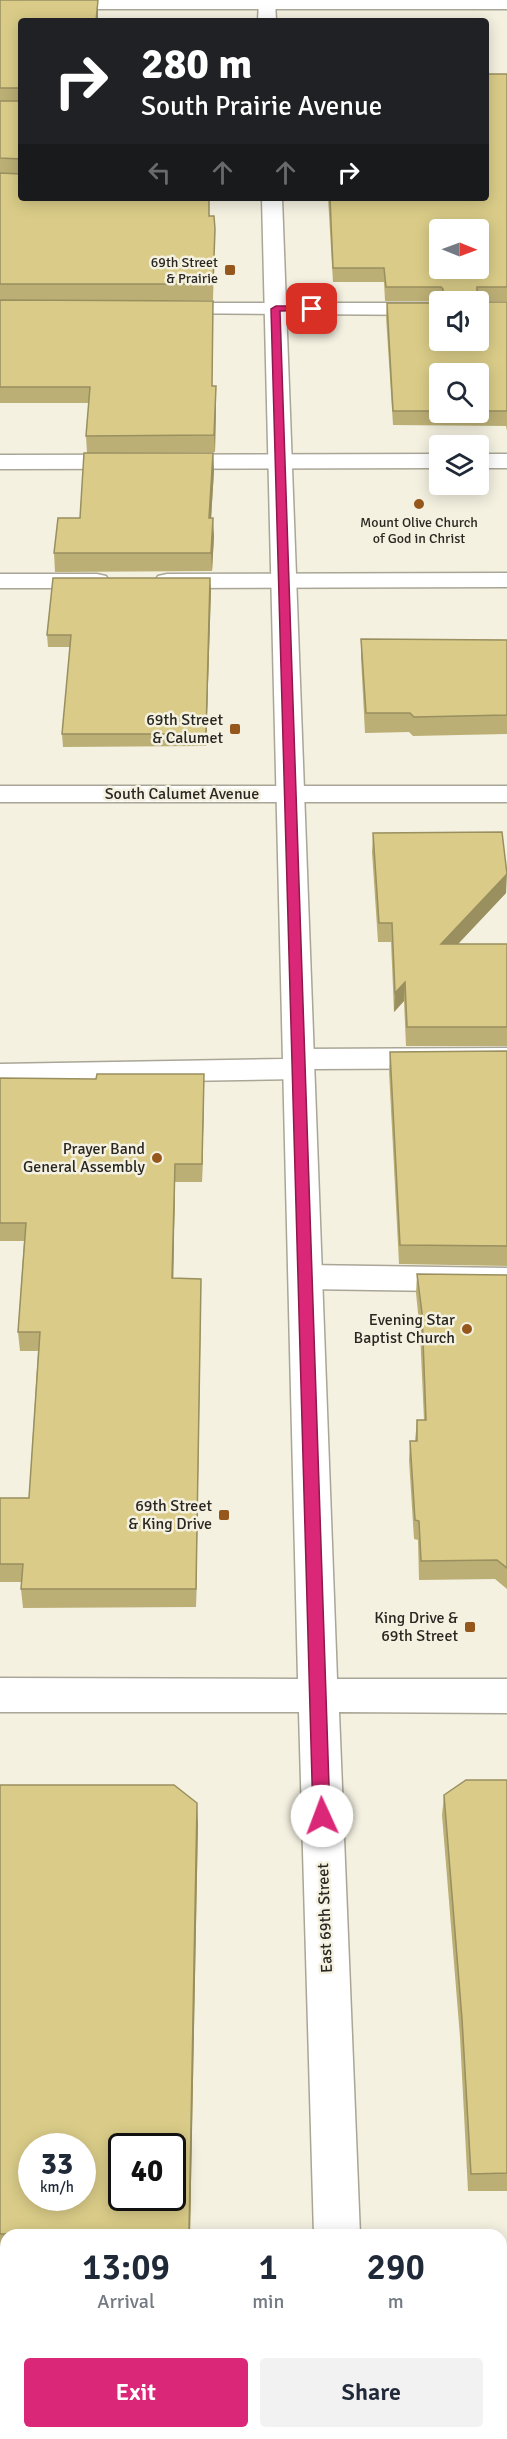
<!DOCTYPE html>
<html lang="en">
<head>
<meta charset="utf-8">
<style>
	:root { --surface:#fff; --page:#f2f2f3; --text:#1f2937; --muted:#747a83; --accent:#db2777 }
	body { margin:0; font-family:Signika,sans-serif; background:var(--page); color:var(--text); height:100vh; display:flex; flex-direction:column; font-size:22px; white-space:nowrap }
	* { box-sizing:border-box; margin:0 }
	p { font-size:20px; color:var(--muted) }
	.icon { flex:none; width:33px; height:33px; fill:none; stroke:currentColor; stroke-width:2; stroke-linecap:round; stroke-linejoin:round }
	.map { position:relative; flex:1; overflow:hidden }
	.sheet { position:absolute; left:0px; top:2229px; width:507px; height:210px; display:flex; flex-direction:column; background:var(--surface); border-radius:18px 18px 0 0; box-shadow:0 3px 15px #0003 }
	.sheet>* { flex:none }
	.hud { position:absolute; left:18px; top:18px; width:471px; height:183px; border-radius:6px; box-shadow:0 3px 15px #0003; background:#202124; color:#fff; overflow:hidden }
	.needle { width:39px; rotate:91deg }
	.controls { position:absolute; left:429px; top:219px; display:grid; gap:12px }
	.controls a { display:grid; place-items:center; width:60px; height:60px; border-radius:6px; background:var(--surface); box-shadow:0 3px 15px #0003; font-size:30px }
	.speed { position:absolute; left:18px; top:2133px; display:flex; gap:12px; font-size:30px; font-weight:700; text-align:center }
	.speed>* { display:grid; place-content:center; width:78px; height:78px; border-radius:50%; background:var(--surface); box-shadow:0 3px 15px #0003; line-height:1 }
	.speed small { font-size:15px; font-weight:400 }
	.speed .limit { border:3px solid #111; border-radius:9px; background:#fff; color:#111 }
	.pin { position:absolute; display:grid; place-items:center; width:51px; height:51px; color:#fff; margin:-26px; border-radius:12px; box-shadow:0 3px 9px #0006 }
	.me { position:absolute; width:66px; margin:-33px; rotate:358deg; stroke-linejoin:round; filter:drop-shadow(0 0 4px #0008) }
	.turn { display:flex; align-items:center; gap:21px; height:126px; padding:0 24px; font-size:27px }
	.turn .icon { width:78px; height:78px; stroke-width:2.5 }
	.turn b { display:block; font-size:42px; line-height:51px }
	.lanes { display:flex; align-items:center; height:57px; padding:0 24px; background:#0003; justify-content:center; gap:30px; direction:ltr }
	.lanes .off { opacity:.35 }
	.eta { display:flex; justify-content:space-evenly; align-items:center; height:102px; text-align:center }
	.eta b { font-size:36px; font-weight:600; line-height:42px }
	.cta { display:flex; gap:12px; margin-top:auto; padding:12px 24px }
	.cta a { flex:1; height:69px; border-radius:6px; background:var(--accent); color:#fff; font-size:24px; font-weight:600; line-height:69px; text-align:center }
	.cta a+a { background:var(--page); color:var(--text) }
	.map>svg:first-child { display:block }
	.lines { fill:none; stroke-linecap:round; stroke-linejoin:round }
	.service-casing { stroke:#a9a697; stroke-width:3 }
	.minor-casing { stroke:#a9a697; stroke-width:3 }
	.tertiary-casing { stroke:#a9a697; stroke-width:3 }
	.service { fill:#fff; fill-rule:evenodd }
	.minor { fill:#fff; fill-rule:evenodd }
	.tertiary { fill:#fff; fill-rule:evenodd }
	.wall { fill:#bbaf75; fill-rule:evenodd }
	.shaded-wall { fill:#998f5f }
	.building { fill:#dacc88; stroke:#998f5f; stroke-width:1.5; fill-rule:evenodd }
	.route { fill:#db2777; stroke:#8e194d; stroke-width:1.5 }
	.poi-dot { fill:#96571d; stroke:#f4f1e1; stroke-width:2 }
	.labels { text-anchor:middle; dominant-baseline:central; stroke-width:5; stroke-linejoin:round; paint-order:stroke }
	.far-poi-label { font-size:14px; fill:#292721; stroke:#f4f1e1; text-anchor:end }
	.poi-label { font-size:16px; fill:#292721; stroke:#f4f1e1; text-anchor:end }
	.street-label { font-size:16px; fill:#292721; stroke:#f4f1e1 }
</style>
</head>
<body>
<div class="map">
<svg width="507" height="2439" viewBox="0 0 507 2439">
	<rect width="100%" height="100%" fill="#f4f1e1"/>
	<g class="lines">
		<g class="service-casing">
			<g id="service">
				<polygon points="440,454 440,468 0,469 0,455"/>
				<rect x="478" y="454" width="29" height="14"/>
				<polygon points="507,573 507,587 167,588 158,586 155,581 158,576 167,574"/>
				<polygon points="0,574 97,574 106,576 109,581 106,586 97,588 0,588"/>
				<polygon points="507,1048 507,1068 313,1069 309,1076 298,1079 0,1084 0,1064 283,1059 287,1052 298,1049"/>
				<polygon points="306,1265 507,1268 507,1292 306,1289 294,1286 289,1277 294,1268"/>
				<rect x="0" y="2267" width="6" height="48"/>
			</g>
		</g>
		<g class="minor-casing">
			<g id="minor">
				<rect x="0" y="0" width="507" height="9"/>
				<polygon points="167,303 440,303 440,315 160,313 157,309 160,305"/>
				<rect x="0" y="786" width="507" height="16"/>
			</g>
		</g>
		<g class="tertiary-casing">
			<g id="tertiary">
				<polygon points="259,0 275,0 276,21 258,21"/>
				<polygon points="262,198 282,198 337,1679 507,1679 507,1713 339,1712 360,2235 314,2235 299,1712 0,1712 0,1678 298,1679"/>
				<rect x="317" y="2433" width="50" height="6"/>
			</g>
		</g>
		<use href="#service" class="service"/>
		<use href="#minor" class="minor"/>
		<use href="#tertiary" class="tertiary"/>
	</g>
	<g class="wall">
		<polygon points="0,0 99,11 21,21 21,198 209,216 215,229 213,300 0,300"/>
		<polygon points="507,74 507,301 385,301 384,282 333,282 328,198 486,198"/>
		<polygon points="0,300 213,386 216,403 215,452 87,453 86,436 89,403 0,403"/>
		<path d="M507 302V431L506 426 393 425 386 317 387 303ZM440 374H478V412H440Z"/>
		<polygon points="213,453 214,471 211,518 214,536 212,571 55,572 54,553 80,518"/>
		<polygon points="211,590 206,746 63,747 62,734 70,647 48,647 47,635"/>
		<polygon points="361,639 507,640 507,734 413,736 409,732 365,733 361,658"/>
		<polygon points="373,833 506,893 458,944 507,944 507,1046 406,1046 404,1001 394,1012 391,942 378,942 372,852"/>
		<polygon points="507,1051 507,1266 399,1264 389,1071 390,1052"/>
		<polygon points="0,1078 204,1092 202,1182 175,1182 173,1278 201,1279 196,1607 23,1608 21,1589 22,1582 0,1582 0,1498 29,1498 38,1351 20,1351 18,1332 24,1241 0,1241"/>
		<polygon points="417,1274 507,1275 507,1589 495,1579 419,1580 418,1540 414,1539 409,1460 410,1441 415,1441 417,1420 424,1420 420,1332 416,1293"/>
		<polygon points="507,1780 507,2191 468,2191 460,2037 442,1815 444,1795"/>
		<polygon points="0,1785 198,1823 190,2235 6,2235 6,2252 0,2252"/>
	</g>
	<g class="shaded-wall">
		<polygon points="98,0 98,21 96,21"/>
		<polygon points="216,386 216,403 215,452 214,435"/>
		<polygon points="213,453 214,471 210,536 209,518"/>
		<polygon points="213,518 214,536 212,571 211,553"/>
		<polygon points="210,578 211,590 206,746 206,734"/>
		<polygon points="507,874 506,893 440,963 441,944"/>
		<polygon points="405,982 404,1001 394,1012 395,993"/>
		<polygon points="204,1074 204,1092 202,1182 202,1164"/>
		<polygon points="175,1164 175,1182 173,1297 172,1278"/>
		<polygon points="201,1279 201,1297 196,1607 196,1589"/>
		<polygon points="197,1803 198,1823 190,2235 189,2235"/>
	</g>
	<g class="building">
		<polygon points="0,0 98,0 96,21 21,21 21,88 0,88"/>
		<path d="M486 74H507V287H477V302H442L443 289 441 287H386L384 268H333L330 198H486ZM440 230H478V268H440Z"/>
		<polygon points="0,101 21,101 21,159 0,158"/>
		<polygon points="0,173 21,174 21,198 209,198 209,216 214,216 215,229 213,284 0,284"/>
		<polygon points="0,300 213,301 212,386 216,386 214,435 86,436 90,387 0,387"/>
		<polygon points="478,302 507,302 507,411 478,411 478,374 440,374 440,411 393,411 387,303 440,303 440,340 478,340"/>
		<polygon points="84,453 213,453 209,518 213,518 211,553 54,553 58,518 80,518"/>
		<polygon points="53,578 210,578 206,734 62,734 71,635 47,635"/>
		<polygon points="361,639 507,640 507,715 414,717 410,713 366,713"/>
		<polygon points="502,832 507,874 441,944 507,944 507,1027 407,1027 405,982 395,993 392,923 379,923 373,833"/>
		<polygon points="507,1051 507,1246 400,1245 390,1052"/>
		<polygon points="97,1074 204,1074 202,1164 175,1164 172,1278 201,1279 196,1589 21,1589 23,1564 0,1564 0,1498 29,1498 40,1332 18,1332 26,1223 0,1223 0,1078 96,1079"/>
		<polygon points="417,1274 507,1275 507,1568 497,1560 421,1561 419,1521 415,1520 410,1441 417,1441 417,1420 426,1420 422,1313"/>
		<polygon points="466,1780 507,1780 507,2173 471,2174 462,2019 444,1795"/>
		<path d="M0 1785H174L197 1803 189 2232 0 2234ZM32 2146H82V2198H32ZM122 2146H172V2198H122Z"/>
	</g>
	<polygon class="route" points="312,306 315,307 315,310 280,311 330,1816 328,1822 322,1824 316,1822 313,1816 271,309 276,306"/>
	<g class="poi-dot">
		<rect x="224" y="264" width="12" height="12" rx="3"/>
		<circle cx="419" cy="504" r="6"/>
		<rect x="229" y="723" width="12" height="12" rx="3"/>
		<circle cx="157" cy="1158" r="6"/>
		<circle cx="467" cy="1329" r="6"/>
		<rect x="218" y="1509" width="12" height="12" rx="3"/>
		<rect x="464" y="1621" width="12" height="12" rx="3"/>
	</g>
	<g class="labels">
		<g class="far-poi-label">
			<text x="218" y="262">69th Street<tspan x="218" dy="16">&amp; Prairie</tspan></text>
			<text x="419" y="522" text-anchor="middle">Mount Olive Church<tspan x="419" dy="16">of God in Christ</tspan></text>
		</g>
		<g class="poi-label">
			<text x="223" y="720">69th Street<tspan x="223" dy="18">&amp; Calumet</tspan></text>
			<text x="145" y="1149">Prayer Band<tspan x="145" dy="18">General Assembly</tspan></text>
			<text x="455" y="1320">Evening Star<tspan x="455" dy="18">Baptist Church</tspan></text>
			<text x="212" y="1506">69th Street<tspan x="212" dy="18">&amp; King Drive</tspan></text>
			<text x="458" y="1618">King Drive &amp;<tspan x="458" dy="18">69th Street</tspan></text>
		</g>
		<g class="street-label">
			<text x="182" y="794">South Calumet Avenue</text>
			<text transform="translate(325 1918) rotate(-92)">East 69th Street</text>
		</g>
	</g>
</svg>
<div class="controls">
<a><svg class="needle" viewBox="-14 -14 28 28"><path d="M0-13l5 13h-10z" fill="#e53935"/><path d="M0 13l5-13h-10z" fill="#747a83"/></svg></a>
<a><svg class="icon" aria-label="sound" viewBox="0 0 24 24"><path d="M4 9h4l5-4v14l-5-4H4zM17 9q2 3 0 6"/></svg></a>
<a><svg class="icon" aria-label="search" viewBox="0 0 24 24"><circle cx="10" cy="10" r="6"/><path d="M15 15l6 6"/></svg></a>
<a><svg class="icon" aria-label="layers" viewBox="0 0 24 24"><path d="M12 4l9 5-9 5-9-5zM3 14l9 5 9-5"/></svg></a>
</div>
<div class="speed"><div>33<small>km/h</small></div><div class="limit">40</div></div>
<div class="pin" style="left:312px;top:309px;background:#d93025"><svg class="icon" aria-label="arrive" viewBox="0 0 24 24"><path d="M6 21V4h12l-3 4 3 4H6"/></svg></div>
<svg class="me" style="left:322px;top:1816px" viewBox="-20 -20 40 40"><circle r="19" fill="#fff"/><path d="M0-13L10 11 0 6-10 11z" fill="#db2777"/></svg>
<div class="hud">
<div class="turn"><svg class="icon" aria-label="right" viewBox="0 0 24 24"><path d="M7 20v-9h11M14 6l5 5-5 5"/></svg><div><b>280 m</b>South Prairie Avenue</div></div>
<div class="lanes"><svg class="icon off" aria-label="left" viewBox="0 0 24 24"><path d="M17 20v-9H6M10 6l-5 5 5 5"/></svg><svg class="icon off" aria-label="ahead" viewBox="0 0 24 24"><path d="M12 20V5M6 11l6-6 6 6"/></svg><svg class="icon off" aria-label="ahead" viewBox="0 0 24 24"><path d="M12 20V5M6 11l6-6 6 6"/></svg><svg class="icon" aria-label="right" viewBox="0 0 24 24"><path d="M7 20v-9h11M14 6l5 5-5 5"/></svg></div>
</div>
<section class="sheet">
<div class="eta">
<div><b>13:09</b><p>Arrival</p></div>
<div><b>1</b><p>min</p></div>
<div><b>290</b><p>m</p></div>
</div>
<div class="cta"><a>Exit</a><a>Share</a></div>
</section>
</div>
</body>
</html>
